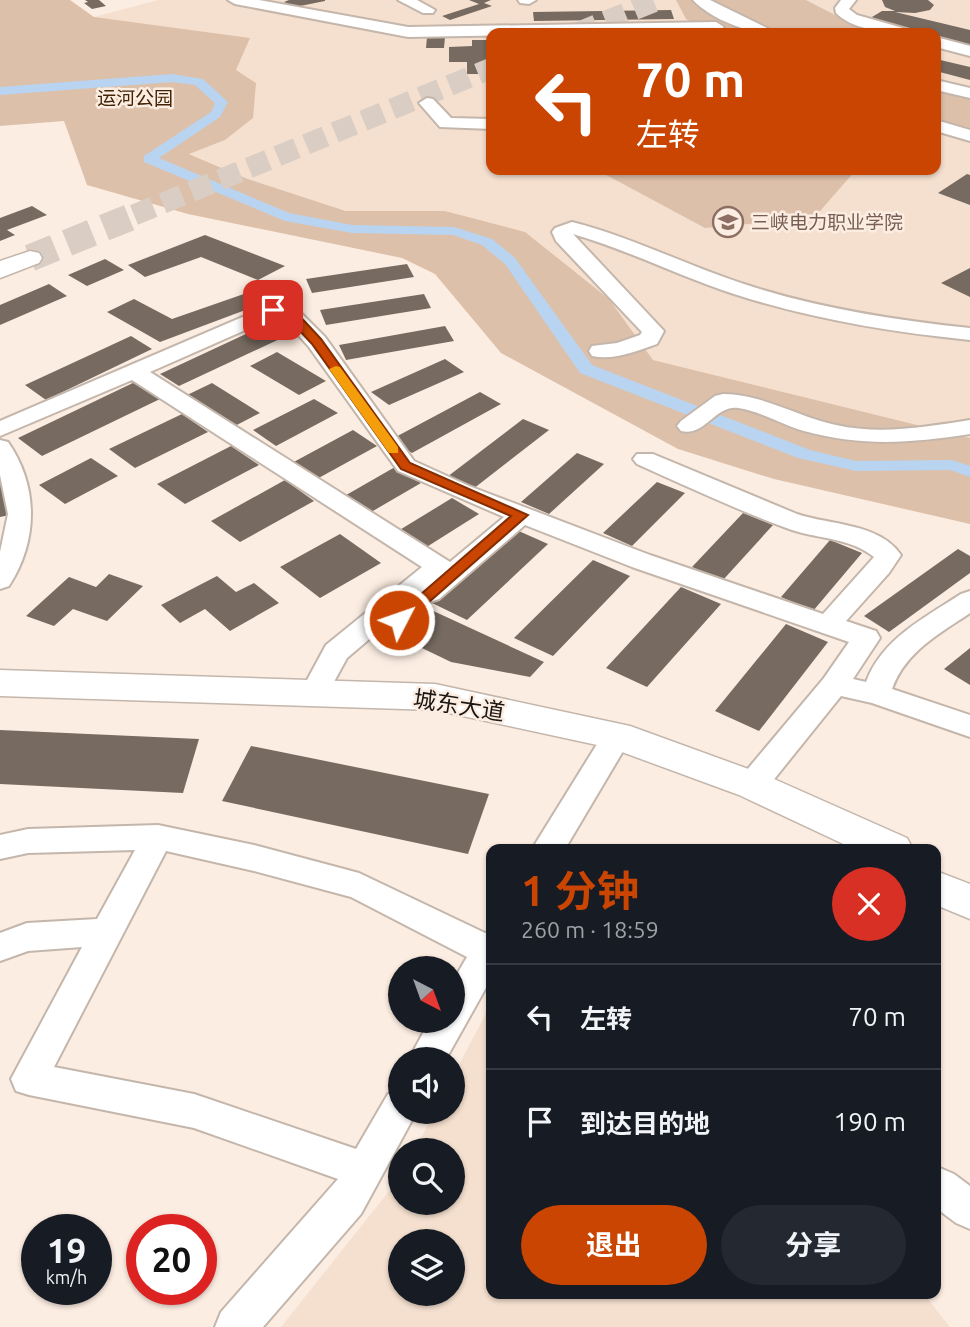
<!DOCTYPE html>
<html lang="zh">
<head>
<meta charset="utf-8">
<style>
	:root { --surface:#171b24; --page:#242831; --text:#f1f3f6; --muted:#9ea1a6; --line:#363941; --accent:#ca4501 }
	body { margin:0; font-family:Ubuntu,"Noto Sans SC",sans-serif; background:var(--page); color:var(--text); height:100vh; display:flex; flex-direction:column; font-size:26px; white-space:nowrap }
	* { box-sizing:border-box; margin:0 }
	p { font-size:23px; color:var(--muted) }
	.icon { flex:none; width:38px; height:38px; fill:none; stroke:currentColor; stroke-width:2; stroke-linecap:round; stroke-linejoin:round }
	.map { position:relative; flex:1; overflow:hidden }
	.side { position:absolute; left:486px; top:844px; width:455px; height:455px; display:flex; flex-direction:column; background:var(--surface); border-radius:14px; box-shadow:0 2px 5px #0004 }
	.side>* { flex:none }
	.hud { position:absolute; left:486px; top:28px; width:455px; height:147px; border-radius:14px; box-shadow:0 2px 5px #0004; background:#ca4501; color:#fff; overflow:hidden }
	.needle { width:46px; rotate:139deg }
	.tools { position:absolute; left:388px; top:956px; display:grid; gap:14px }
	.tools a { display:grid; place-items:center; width:77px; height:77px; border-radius:50%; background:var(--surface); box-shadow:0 2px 5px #0004; font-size:35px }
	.speed { position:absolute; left:21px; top:1214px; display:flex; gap:14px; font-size:35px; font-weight:700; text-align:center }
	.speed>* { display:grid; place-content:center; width:91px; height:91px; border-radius:50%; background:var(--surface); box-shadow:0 2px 5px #0004; line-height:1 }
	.speed small { font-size:18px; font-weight:400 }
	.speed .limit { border:10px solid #d22; background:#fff; color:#111 }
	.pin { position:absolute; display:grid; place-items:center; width:60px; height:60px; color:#fff; margin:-30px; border-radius:14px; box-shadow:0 4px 10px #0006 }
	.me { position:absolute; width:77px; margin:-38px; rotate:49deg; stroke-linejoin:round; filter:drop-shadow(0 0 5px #0008) }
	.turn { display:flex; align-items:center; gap:24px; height:147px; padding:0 35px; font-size:32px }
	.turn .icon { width:91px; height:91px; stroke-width:2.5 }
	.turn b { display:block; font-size:49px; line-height:60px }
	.round { display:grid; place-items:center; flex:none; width:74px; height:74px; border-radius:37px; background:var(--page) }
	.head { display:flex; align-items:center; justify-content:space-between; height:119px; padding:0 35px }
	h1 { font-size:42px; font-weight:700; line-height:52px; color:var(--accent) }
	.button { display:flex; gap:14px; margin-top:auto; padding:14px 35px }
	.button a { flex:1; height:80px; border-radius:42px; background:var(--accent); color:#fff; font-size:28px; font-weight:700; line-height:80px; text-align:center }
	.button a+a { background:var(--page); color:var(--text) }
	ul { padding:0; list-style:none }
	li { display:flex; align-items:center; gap:21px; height:105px; padding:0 35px; border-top:2px solid var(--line) }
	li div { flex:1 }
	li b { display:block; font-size:26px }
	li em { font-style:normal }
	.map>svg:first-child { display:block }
	.built { fill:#f5e0cf; fill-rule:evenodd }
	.green { fill:#ddc0aa }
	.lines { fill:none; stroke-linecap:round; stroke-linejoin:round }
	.canal { fill:#b8d4f0; fill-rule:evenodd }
	.building { fill:#776b61 }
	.major-tunnel-far1 { stroke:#dacdc3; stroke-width:21; stroke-dasharray:21 10; stroke-linecap:butt }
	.major-tunnel { stroke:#dacdc3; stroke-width:27; stroke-dasharray:27 13; stroke-linecap:butt }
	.minor-casing { stroke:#c4b6ab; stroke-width:4 }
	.major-casing { stroke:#c4b6ab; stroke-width:3 }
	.minor { fill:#fff; fill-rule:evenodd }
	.major { fill:#fff; fill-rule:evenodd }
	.route { fill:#ca4501; stroke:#832d01; stroke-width:2 }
	.slow { fill:#f59e0b }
	.labels { text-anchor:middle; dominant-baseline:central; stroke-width:5; stroke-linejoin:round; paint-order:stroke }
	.far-park-label { font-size:19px; fill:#432305; stroke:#fcede2 }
	.far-education-label { font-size:19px; fill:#785e54; stroke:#fcede2; text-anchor:start }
	.street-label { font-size:23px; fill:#1b1612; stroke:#fcede2 }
</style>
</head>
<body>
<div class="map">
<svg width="970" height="1327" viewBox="0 0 970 1327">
	<rect width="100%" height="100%" fill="#fcede2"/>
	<g class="built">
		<path d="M158 0H970V438L653 360 609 299 445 211H347L248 179 188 153 225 140 94 17ZM492 33H936V170H492Z"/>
		<path d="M492 1002V1293H923L950 1327H281L401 1176V1202H453V1150H415L435 1111H453V1076ZM401 1241H453V1293H401Z"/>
	</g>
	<g class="green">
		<polygon points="0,0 70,0 94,17 250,38 236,70 256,83 253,118 225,140 189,154 248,179 346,211 445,211 525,232 609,299 653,360 970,438 970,524 774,479 678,449 501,353 435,274 402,258 188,214 87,185 64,121 0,126"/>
		<polygon points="676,0 806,0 839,17 894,33 713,33 686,19"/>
		<polygon points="936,79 970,89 970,140 936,128"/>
		<polygon points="597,170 853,170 855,171 814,218 705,228"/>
	</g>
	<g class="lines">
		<polygon class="canal" points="172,74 203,79 228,102 220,117 159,158 289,213 352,225 454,227 492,239 515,258 592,365 810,450 856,461 952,460 970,466 970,477 950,470 856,471 798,458 580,373 505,264 482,245 453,235 352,233 285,221 144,162 144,156 211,112 215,103 195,85 172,82 0,95 0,87"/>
	</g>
	<g class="building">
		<polygon points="85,0 99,0 106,6 92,9 84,3 88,2"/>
		<polygon points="289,0 325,0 325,1 295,7 284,2"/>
		<polygon points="469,0 491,0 484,3 492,6 450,20 442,16 479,4"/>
		<polygon points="882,0 928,0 934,5 930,10 915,13 895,12 970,30 970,45 936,37 936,33 922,33 867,20 882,11 895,11 885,7"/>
		<polygon points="671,10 674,19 534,21 533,12"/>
		<polygon points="427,37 445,37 444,48 426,48"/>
		<polygon points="472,40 492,40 492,74 467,74 467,62 449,62 449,47 472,46"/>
		<polygon points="936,59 970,67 970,80 936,71"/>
		<polygon points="967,174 970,175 970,205 938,193"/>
		<polygon points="32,206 47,215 7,230 15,235 0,241 0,218"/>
		<polygon points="205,235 285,266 258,280 201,257 145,277 128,265"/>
		<polygon points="105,259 124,270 87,286 68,275"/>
		<polygon points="407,264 414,277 312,293 306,279"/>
		<polygon points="970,268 970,297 941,283"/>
		<polygon points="49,284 67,296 0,325 0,305"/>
		<polygon points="261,288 277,298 160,342 107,312 134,299 172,319"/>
		<polygon points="424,294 431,308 326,325 320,310"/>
		<polygon points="265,325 284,337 179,386 160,374"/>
		<polygon points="445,326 454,341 346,360 339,345"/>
		<polygon points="131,336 152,349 46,400 25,385"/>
		<polygon points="277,352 326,381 299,395 250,366"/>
		<polygon points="445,359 464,372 389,405 371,392"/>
		<polygon points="135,382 160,399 42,456 18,438"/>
		<polygon points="212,383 260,413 231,428 183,397"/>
		<polygon points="480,392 501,404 412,453 390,440"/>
		<polygon points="314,399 338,413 276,446 253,430"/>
		<polygon points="182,414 208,432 135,468 109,449"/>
		<polygon points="523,419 549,430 473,489 447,477"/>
		<polygon points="353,430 377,446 315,480 290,464"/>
		<polygon points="231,446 259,465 185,504 157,484"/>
		<polygon points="577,453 604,464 549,514 521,502"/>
		<polygon points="91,458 118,476 65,504 39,485"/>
		<polygon points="395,467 421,483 366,515 341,498"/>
		<polygon points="0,476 10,515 0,517"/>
		<polygon points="285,480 314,501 240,542 211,521"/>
		<polygon points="657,482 685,493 632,546 603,533"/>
		<polygon points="452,498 479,514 425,548 398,531"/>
		<polygon points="743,513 773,525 723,580 692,567"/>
		<polygon points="512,528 548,544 467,620 430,602"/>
		<polygon points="340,534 381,563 320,598 280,567"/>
		<polygon points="830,540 862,553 813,611 781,597"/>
		<polygon points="958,549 970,556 970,573 889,632 864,616"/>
		<polygon points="593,560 630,576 553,656 514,638"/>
		<polygon points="109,574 143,586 107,621 73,609 54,626 26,616 69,577 96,587"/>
		<polygon points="217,576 236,592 254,583 279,603 230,631 205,609 180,623 161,605"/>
		<polygon points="681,587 721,604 647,687 606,668"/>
		<polygon points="429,609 544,662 530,677 451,662 399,637"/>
		<polygon points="786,624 828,642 759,731 715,711"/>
		<polygon points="970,648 970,685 944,669"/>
		<polygon points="0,730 199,739 183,793 0,784"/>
		<polygon points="251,746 489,794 468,854 222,801"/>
	</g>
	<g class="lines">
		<g class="major-tunnel-far1">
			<polyline points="577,33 658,0"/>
			<polyline points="134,215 492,68"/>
		</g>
		<polyline class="major-tunnel" points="30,258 138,214"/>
		<g class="minor-casing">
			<g id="minor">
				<polygon points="228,0 259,0 408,27 716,22 724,27 716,32 408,37 235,4"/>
				<polygon points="398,0 417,0 435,10 433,13 423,13"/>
				<polygon points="518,0 536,0 529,4 520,3"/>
				<path d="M693 0H710L777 33C749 34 712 20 693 0Z"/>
				<path d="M841 0H856L849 9 857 15 910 30 913 33C890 34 852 30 836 13L835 8Z"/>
				<polygon points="936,37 970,46 970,56 936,47"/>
				<polygon points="936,80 970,88 970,98 936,90"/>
				<polygon points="427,98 433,99 451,118 492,119 492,129 440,127 419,103"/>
				<polygon points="936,120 970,130 970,141 936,131"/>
				<path d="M572 222C631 237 686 265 744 284 817 308 893 320 970 328V340C890 332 811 319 734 294 679 276 628 250 573 234L664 331 657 344C636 351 614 361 592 356L589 351 592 346 617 343 640 335 642 332 556 241 552 232 555 228Z"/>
				<path d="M273 304 297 309 325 337 414 461 469 486 650 555 823 614 874 557C851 538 819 539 792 530 739 511 688 487 637 464L633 459 637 454H653L797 514C829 525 880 523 901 555L889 573 846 621 876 631 880 638 853 679 866 682C882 639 924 618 961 594L970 591V613C939 634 905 652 892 689L970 715V737L872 703 841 696 763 793 752 797 741 793 737 785 741 777 824 678 849 642 632 567 525 525 439 599 430 602 419 597 347 658 324 700 314 703 304 700 300 693 326 645 422 567 132 380 0 436V421ZM275 317 283 318 309 347 398 471 504 517 450 562 150 372Z"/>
				<path d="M723 394C762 394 798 417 836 425 880 435 926 427 970 420V434C910 443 864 447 804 431 783 425 757 410 738 408 715 405 705 437 681 431L677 426 681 421 715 396Z"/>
				<path d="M0 440 8 442C39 487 38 541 9 586L0 589V552L8 514 0 475Z"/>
				<polygon points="617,725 627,728 632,736 565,849 532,849 607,728"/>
				<polygon points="158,825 254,845 359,873 485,933 492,931 492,977 446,1059 409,1059 430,1020 453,1020 453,981 467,957 351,897 254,871 166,851 54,1067 194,1094 356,1149 388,1094 401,1089 401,1111 417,1111 361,1214 263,1327 215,1327 221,1312 338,1179 194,1128 29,1095 16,1091 11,1079 82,947 28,951 0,961 0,933 27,923 97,919 135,850 28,853 0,859 0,835 28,829"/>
				<polygon points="940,1168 954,1174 970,1186 970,1229 956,1223 936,1208 936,1170"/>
			</g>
		</g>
		<g class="major-casing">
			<g id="major">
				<polygon points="30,251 39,253 42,258 39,263 0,278 0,261"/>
				<polygon points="0,670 435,684 630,726 765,775 907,838 913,849 854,849 739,795 611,748 435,710 0,696"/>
				<polygon points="936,871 970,884 970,919 936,905"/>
			</g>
		</g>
		<use href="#minor" class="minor"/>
		<use href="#major" class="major"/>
	</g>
	<polygon class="route" points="273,306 294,310 321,339 410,463 528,515 405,623 399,625 391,620 511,516 401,469 312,344 286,316 268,312 267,310"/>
	<polygon class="slow" points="336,366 340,367 398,447 398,453 389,453 329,369"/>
	<defs>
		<g id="university-ring" transform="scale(1.575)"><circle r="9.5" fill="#fcede2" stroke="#8d6e63" stroke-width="1.5"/><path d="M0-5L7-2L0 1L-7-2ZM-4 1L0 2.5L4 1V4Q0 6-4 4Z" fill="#8d6e63"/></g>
	</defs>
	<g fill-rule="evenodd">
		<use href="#university-ring" x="728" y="222"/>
	</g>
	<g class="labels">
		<g class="far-park-label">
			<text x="135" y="98">运河公园</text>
		</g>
		<g class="far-education-label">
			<text x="751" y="222">三峡电力职业学院</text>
		</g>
		<g class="street-label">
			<text transform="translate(459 705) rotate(9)">城东大道</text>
		</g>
	</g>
</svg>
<div class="tools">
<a><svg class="needle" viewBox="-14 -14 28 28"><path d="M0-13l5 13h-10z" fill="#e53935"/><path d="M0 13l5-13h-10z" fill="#9ea1a6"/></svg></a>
<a><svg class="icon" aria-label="sound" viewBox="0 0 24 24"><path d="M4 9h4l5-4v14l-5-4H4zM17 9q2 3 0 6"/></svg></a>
<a><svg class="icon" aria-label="search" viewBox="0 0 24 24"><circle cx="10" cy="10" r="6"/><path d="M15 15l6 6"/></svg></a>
<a><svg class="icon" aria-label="layers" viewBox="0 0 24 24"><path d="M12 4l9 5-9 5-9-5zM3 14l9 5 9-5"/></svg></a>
</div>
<div class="speed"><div>19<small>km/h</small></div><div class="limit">20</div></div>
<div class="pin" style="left:273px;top:310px;background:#d93025"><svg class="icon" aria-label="arrive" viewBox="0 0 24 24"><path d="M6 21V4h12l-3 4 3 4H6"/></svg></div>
<svg class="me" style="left:399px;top:620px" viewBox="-20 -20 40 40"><circle r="17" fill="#ca4501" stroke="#fff" stroke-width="3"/><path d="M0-11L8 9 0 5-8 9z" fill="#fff"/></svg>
<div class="hud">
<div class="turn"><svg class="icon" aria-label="left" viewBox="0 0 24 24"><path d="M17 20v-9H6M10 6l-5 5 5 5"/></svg><div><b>70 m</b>左转</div></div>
</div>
<section class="side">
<div class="head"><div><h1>1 分钟</h1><p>260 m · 18:59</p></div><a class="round" style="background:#d93025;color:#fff"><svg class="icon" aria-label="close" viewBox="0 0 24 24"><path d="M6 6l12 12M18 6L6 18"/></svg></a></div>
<ul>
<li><svg class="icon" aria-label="left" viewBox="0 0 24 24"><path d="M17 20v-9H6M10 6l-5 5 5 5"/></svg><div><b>左转</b></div><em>70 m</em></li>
<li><svg class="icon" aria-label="arrive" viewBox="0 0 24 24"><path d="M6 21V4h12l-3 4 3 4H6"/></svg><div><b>到达目的地</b></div><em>190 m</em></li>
</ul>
<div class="button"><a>退出</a><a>分享</a></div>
</section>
</div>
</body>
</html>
